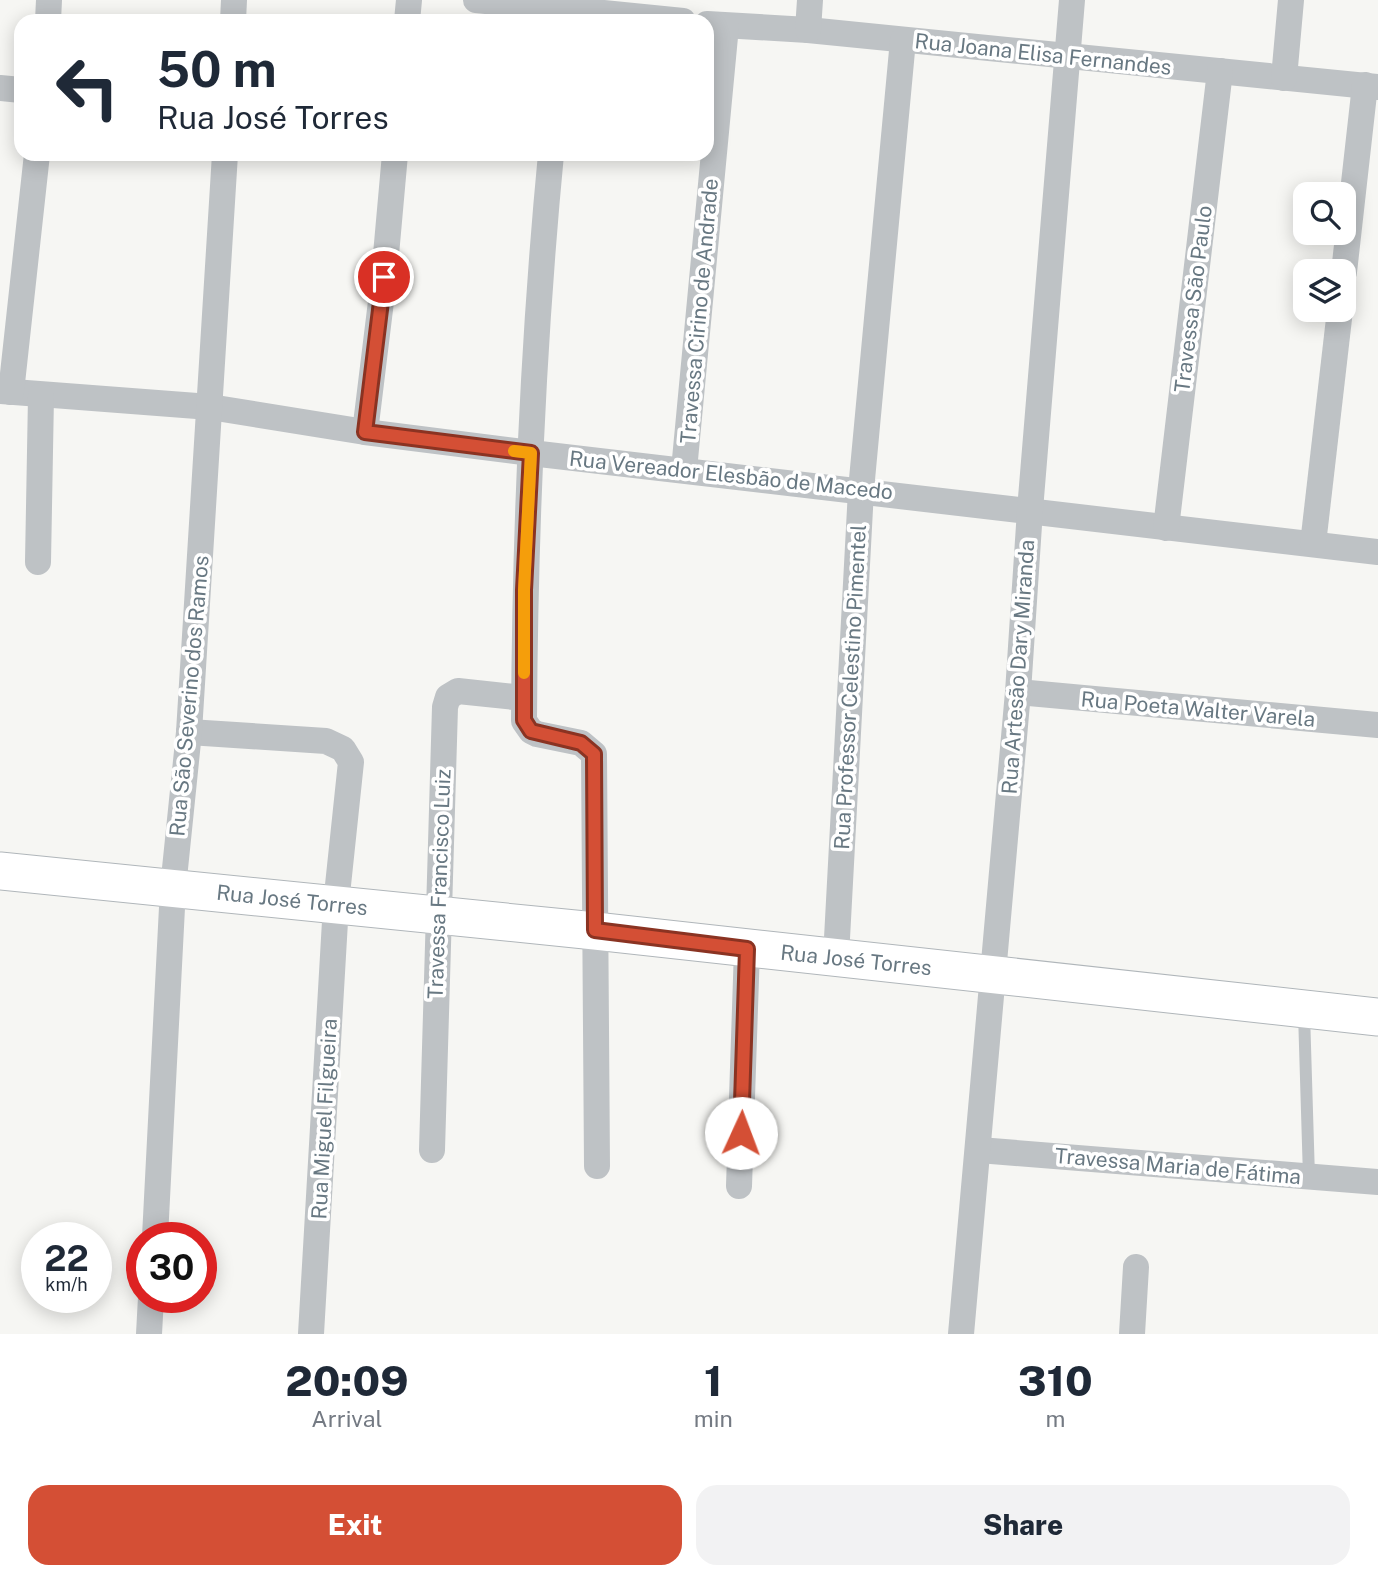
<!DOCTYPE html>
<html lang="en">
<head>
<meta charset="utf-8">
<style>
	:root { --surface:#fff; --page:#f2f2f3; --text:#1f2937; --muted:#747a83; --accent:#d44f35 }
	body { margin:0; font-family:"Public Sans",sans-serif; background:var(--page); color:var(--text); height:100vh; display:flex; flex-direction:column; font-size:26px; white-space:nowrap }
	* { box-sizing:border-box; margin:0 }
	p { font-size:23px; color:var(--muted) }
	.icon { flex:none; width:38px; height:38px; fill:none; stroke:currentColor; stroke-width:2; stroke-linecap:round; stroke-linejoin:round }
	.map { position:relative; height:1334px; overflow:hidden }
	.panel { display:flex; flex-direction:column; background:var(--surface); flex:1 }
	.panel>* { flex:none }
	.guide { position:absolute; left:14px; top:14px; width:700px; height:147px; border-radius:21px; box-shadow:0 4px 18px #0003; background:#fff; color:var(--text); overflow:hidden }
	.fabs { position:absolute; left:1293px; top:182px; display:grid; gap:14px }
	.fabs a { display:grid; place-items:center; width:63px; height:63px; border-radius:14px; background:var(--surface); box-shadow:0 4px 18px #0003; font-size:35px }
	.speed { position:absolute; left:21px; top:1222px; display:flex; gap:14px; font-size:35px; font-weight:700; text-align:center }
	.speed>* { display:grid; place-content:center; width:91px; height:91px; border-radius:50%; background:var(--surface); box-shadow:0 4px 18px #0003; line-height:1 }
	.speed small { font-size:18px; font-weight:400 }
	.speed .limit { border:10px solid #d22; background:#fff; color:#111 }
	.pin { position:absolute; display:grid; place-items:center; width:60px; height:60px; color:#fff; margin:-30px; border:4px solid #fff; border-radius:50%; box-shadow:0 2px 7px #0007 }
	.me { position:absolute; width:77px; margin:-38px; rotate:2deg; stroke-linejoin:round; filter:drop-shadow(0 0 5px #0008) }
	.turn { display:flex; align-items:center; gap:24px; height:147px; padding:0 28px; font-size:32px }
	.turn .icon { width:91px; height:91px; stroke-width:2.5 }
	.turn b { display:block; font-size:49px; line-height:60px }
	.eta { display:flex; justify-content:space-evenly; align-items:center; height:119px; text-align:center }
	.eta b { font-size:42px; font-weight:800; line-height:49px }
	.button { display:flex; gap:14px; margin-top:auto; padding:14px 28px }
	.button a { flex:1; height:80px; border-radius:21px; background:var(--accent); color:#fff; font-size:28px; font-weight:800; line-height:80px; text-align:center }
	.button a+a { background:var(--page); color:var(--text) }
	.map>svg:first-child { display:block }
	.lines { fill:none; stroke-linecap:round; stroke-linejoin:round }
	.secondary-casing { stroke:#b0b6ba; stroke-width:39 }
	.lane { stroke:#bec2c5; stroke-width:12 }
	.street { stroke:#bec2c5; stroke-width:26 }
	.secondary { stroke:#fff; stroke-width:37 }
	.route-casing { stroke:#8a3322; stroke-width:18 }
	.route { stroke:#d44f35; stroke-width:12 }
	.slow { stroke:#f59e0b; stroke-width:12 }
	.labels { text-anchor:middle; dominant-baseline:central; stroke-width:7; stroke-linejoin:round; paint-order:stroke }
	.street-label { font-size:21px; fill:#687882; stroke:#fff }
</style>
</head>
<body>
<div class="map">
<svg width="1378" height="1334" viewBox="0 0 1378 1334">
	<rect width="100%" height="100%" fill="#f6f6f3"/>
	<g class="lines">
		<g class="secondary-casing">
			<polyline id="secondary" points="0,871 595,931 1378,1017"/>
		</g>
		<polyline class="lane" points="1304,1013 1309,1177"/>
		<g class="street">
			<polyline points="476,0 683,21"/>
			<polyline points="48,21 49,0"/>
			<polyline points="233,21 234,0"/>
			<polyline points="407,21 409,0"/>
			<polyline points="707,24 808,30 1378,87"/>
			<polyline points="808,30 810,0"/>
			<polyline points="1284,78 1291,0"/>
			<polyline points="0,88 21,90"/>
			<path d="M551 154C533 342 525 532 524 721L531 731 537 734 581 743 594 754 597 1166"/>
			<polyline points="1344,272 1365,85"/>
			<polyline points="0,391 210,407 365,432 531,453 1378,552"/>
			<polyline points="11,392 37,154"/>
			<polyline points="365,432 384,277 395,154"/>
			<polyline points="684,470 726,26"/>
			<polyline points="1166,528 1220,71"/>
			<polyline points="1313,544 1340,310"/>
			<polyline points="38,562 41,396"/>
			<polyline points="1018,692 1378,725"/>
			<polyline points="189,732 326,741 343,749 351,762 336,904 311,1334"/>
			<polyline points="836,957 861,490 903,40"/>
			<polyline points="432,1150 445,707 448,697 458,691 524,698"/>
			<polyline points="979,1150 1378,1182"/>
			<polyline points="739,1186 747,949"/>
			<polyline points="155,1237 173,888 189,732 225,154"/>
			<polyline points="149,1334 151,1297"/>
			<polyline points="961,1334 1018,692 1030,510 1072,0"/>
			<polyline points="1132,1334 1136,1267"/>
		</g>
		<use href="#secondary" class="secondary"/>
	</g>
	<g class="lines">
		<g class="route-casing">
			<polyline id="route" points="384,277 365,432 531,453 524,590 524,720 531,731 581,743 594,754 595,930 747,949 741,1133"/>
		</g>
		<use href="#route" class="route"/>
		<polyline class="slow" points="514,451 531,453 524,590 524,673"/>
	</g>
	<g class="labels">
		<g class="street-label">
			<text transform="translate(1043 54) rotate(6)">Rua Joana Elisa Fernandes</text>
			<text transform="translate(1193 299) rotate(-83)">Travessa São Paulo</text>
			<text transform="translate(699 311) rotate(-85)">Travessa Cirino de Andrade</text>
			<text transform="translate(731 475) rotate(6)">Rua Vereador Elesbão de Macedo</text>
			<text transform="translate(1018 667) rotate(-86)">Rua Artesão Dary Miranda</text>
			<text transform="translate(850 687) rotate(-87)">Rua Professor Celestino Pimentel</text>
			<text transform="translate(189 696) rotate(-85)">Rua São Severino dos Ramos</text>
			<text transform="translate(1198 709) rotate(5)">Rua Poeta Walter Varela</text>
			<text transform="translate(439 884) rotate(-88)">Travessa Francisco Luiz</text>
			<text transform="translate(292 900) rotate(6)">Rua José Torres</text>
			<text transform="translate(856 960) rotate(6)">Rua José Torres</text>
			<text transform="translate(324 1119) rotate(-87)">Rua Miguel Filgueira</text>
			<text transform="translate(1178 1166) rotate(5)">Travessa Maria de Fátima</text>
		</g>
	</g>
</svg>
<div class="fabs">
<a><svg class="icon" aria-label="search" viewBox="0 0 24 24"><circle cx="10" cy="10" r="6"/><path d="M15 15l6 6"/></svg></a>
<a><svg class="icon" aria-label="layers" viewBox="0 0 24 24"><path d="M12 4l9 5-9 5-9-5zM3 14l9 5 9-5"/></svg></a>
</div>
<div class="speed"><div>22<small>km/h</small></div><div class="limit">30</div></div>
<div class="pin" style="left:384px;top:277px;background:#d93025"><svg class="icon" aria-label="arrive" viewBox="0 0 24 24"><path d="M6 21V4h12l-3 4 3 4H6"/></svg></div>
<svg class="me" style="left:741px;top:1133px" viewBox="-20 -20 40 40"><circle r="19" fill="#fff"/><path d="M0-13L10 11 0 6-10 11z" fill="#d44f35"/></svg>
<div class="guide">
<div class="turn"><svg class="icon" aria-label="left" viewBox="0 0 24 24"><path d="M17 20v-9H6M10 6l-5 5 5 5"/></svg><div><b>50 m</b>Rua José Torres</div></div>
</div>
</div>
<section class="panel">
<div class="eta">
<div><b>20:09</b><p>Arrival</p></div>
<div><b>1</b><p>min</p></div>
<div><b>310</b><p>m</p></div>
</div>
<div class="button"><a>Exit</a><a>Share</a></div>
</section>
</body>
</html>
